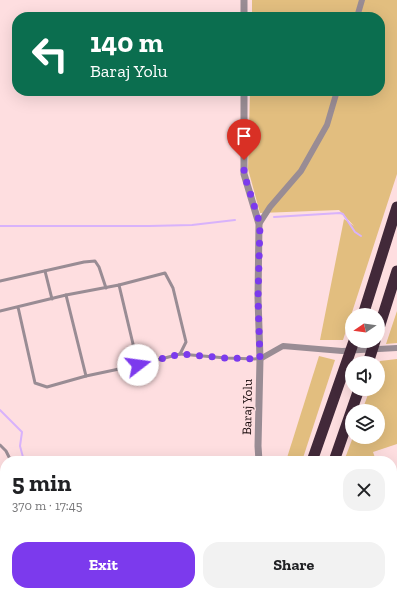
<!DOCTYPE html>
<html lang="en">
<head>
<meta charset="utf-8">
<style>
	:root { --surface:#fff; --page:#f2f2f2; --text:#202124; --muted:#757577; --accent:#7c3aed }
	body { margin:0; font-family:"Zilla Slab",serif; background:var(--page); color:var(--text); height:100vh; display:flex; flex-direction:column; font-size:15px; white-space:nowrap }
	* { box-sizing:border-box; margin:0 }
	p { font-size:13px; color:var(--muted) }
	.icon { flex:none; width:22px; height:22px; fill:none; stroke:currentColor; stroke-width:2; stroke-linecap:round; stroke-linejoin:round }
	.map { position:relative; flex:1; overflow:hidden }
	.side { position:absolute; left:0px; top:456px; width:397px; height:140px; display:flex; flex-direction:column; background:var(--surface); border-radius:16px 16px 0 0; box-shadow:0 4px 16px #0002 }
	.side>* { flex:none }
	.hud { position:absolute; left:12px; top:12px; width:373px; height:84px; border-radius:16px; box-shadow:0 4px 16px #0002; background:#0b6e4f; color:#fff; overflow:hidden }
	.needle { width:26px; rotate:257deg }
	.controls { position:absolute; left:345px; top:308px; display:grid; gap:8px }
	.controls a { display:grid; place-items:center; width:40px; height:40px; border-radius:50%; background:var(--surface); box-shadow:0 4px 16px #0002; font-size:20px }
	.pin { position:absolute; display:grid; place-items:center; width:34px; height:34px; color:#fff; margin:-41px -17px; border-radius:50% 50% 50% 0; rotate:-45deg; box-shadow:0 0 4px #0007 }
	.pin .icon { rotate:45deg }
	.me { position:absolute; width:44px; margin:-22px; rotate:75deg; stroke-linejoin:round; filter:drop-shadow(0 0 3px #0008) }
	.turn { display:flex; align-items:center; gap:14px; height:84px; padding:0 12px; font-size:18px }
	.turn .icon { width:52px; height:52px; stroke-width:2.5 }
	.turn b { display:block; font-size:28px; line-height:34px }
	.round { display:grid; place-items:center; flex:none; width:42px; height:42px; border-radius:16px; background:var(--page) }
	.overview { display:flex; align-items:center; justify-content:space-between; height:68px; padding:0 12px }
	h1 { font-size:24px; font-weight:800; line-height:30px }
	.action { display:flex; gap:8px; margin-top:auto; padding:8px 12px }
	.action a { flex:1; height:46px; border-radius:16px; background:var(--accent); color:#fff; font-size:16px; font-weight:800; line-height:46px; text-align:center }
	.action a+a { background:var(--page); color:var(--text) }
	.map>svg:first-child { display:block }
	.green { fill:#e2be7f }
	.water { fill:#d8b2fb }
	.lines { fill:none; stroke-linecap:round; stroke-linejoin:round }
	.stream { stroke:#d8b2fb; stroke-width:2 }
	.service { stroke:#998c94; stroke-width:3 }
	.minor { stroke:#998c94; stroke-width:6 }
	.tertiary { stroke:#998c94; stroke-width:7 }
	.motorway { stroke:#422939; stroke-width:11 }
	.route { stroke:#7c3aed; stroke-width:7; stroke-dasharray:0 12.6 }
	.labels { text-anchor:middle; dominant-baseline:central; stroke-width:3; stroke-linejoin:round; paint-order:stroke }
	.street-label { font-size:13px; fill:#16090a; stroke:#fedee0 }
</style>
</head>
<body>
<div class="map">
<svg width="397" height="596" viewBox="0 0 397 596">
	<rect width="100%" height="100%" fill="#fedee0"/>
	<g class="green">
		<polygon points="252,0 397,0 397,174 343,340 320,340 344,219 354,226 339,210 260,213 248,169 250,91 380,91 380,17 252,17"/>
		<polygon points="397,311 397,343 386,344"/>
		<polygon points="319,356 335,360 302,461 286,461"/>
		<polygon points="397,359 397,444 373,452 376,461 344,461 353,437 378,437 378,411 362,411 370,389 378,389 378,366 380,361"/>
		<polygon points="210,591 250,591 248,596 196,596"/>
		<polygon points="300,591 386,591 386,593 373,596 301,596"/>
	</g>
	<g class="water">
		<polygon points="0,504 5,505 5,538 0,540"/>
		<polygon points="0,552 5,552 5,591 39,591 41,596 0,596"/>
	</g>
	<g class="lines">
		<g class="stream">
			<polyline points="274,217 340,213 343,214 355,232 361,236"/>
			<polyline points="0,226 149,226 192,225 235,220"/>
			<polyline points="0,410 22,432 20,446 24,461"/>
			<polyline points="55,591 56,596"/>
		</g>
		<g class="service">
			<polyline points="45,271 52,299"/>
			<polyline points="0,281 84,262 95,261 99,267 106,288"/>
			<polyline points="119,285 165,273 173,288 186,342 180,354 138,365"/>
			<polyline points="66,295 119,285 138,365 86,376"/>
			<polyline points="0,311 66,295 86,376 47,387 35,383 18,307"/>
			<polyline points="180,354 226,358 260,359"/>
			<polyline points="0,445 6,451 11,461"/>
			<polyline points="0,495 5,494"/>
			<polyline points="0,547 5,546"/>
			<polyline points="43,591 44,596"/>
		</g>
		<g class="minor">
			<polyline points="357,17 362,0"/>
			<polyline points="259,224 270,207 301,171 327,125 337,91"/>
			<polyline points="260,359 283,346 342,351 397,348"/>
		</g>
		<g class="tertiary">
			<polyline points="244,17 244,0"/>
			<polyline points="244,91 244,174 259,224 258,298 260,359 258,446 259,461"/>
		</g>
		<g class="motorway">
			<polyline points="363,315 397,207"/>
			<polyline points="378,331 397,271"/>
			<polyline points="368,363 375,341"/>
			<polyline points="312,461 354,341"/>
			<polyline points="334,461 359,389"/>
			<polyline points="262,596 264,591"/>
			<polyline points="284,596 286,591"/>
		</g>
	</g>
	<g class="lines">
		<polyline class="route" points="138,365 180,354 226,358 260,359 258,298 260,224 244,174 244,160"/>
	</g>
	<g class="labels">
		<g class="street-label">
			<text transform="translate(247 407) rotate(-89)">Baraj Yolu</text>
		</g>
	</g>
</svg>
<div class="controls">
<a><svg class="needle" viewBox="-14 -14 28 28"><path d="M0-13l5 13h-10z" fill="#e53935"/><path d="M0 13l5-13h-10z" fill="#757577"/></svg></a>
<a><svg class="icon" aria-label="sound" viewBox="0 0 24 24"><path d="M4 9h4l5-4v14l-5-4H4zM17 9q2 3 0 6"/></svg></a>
<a><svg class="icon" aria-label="layers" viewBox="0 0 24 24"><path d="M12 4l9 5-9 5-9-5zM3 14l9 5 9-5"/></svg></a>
</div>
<div class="pin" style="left:244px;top:160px;background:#d93025"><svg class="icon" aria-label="arrive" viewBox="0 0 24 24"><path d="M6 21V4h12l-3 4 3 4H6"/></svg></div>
<svg class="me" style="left:138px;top:365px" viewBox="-20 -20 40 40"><circle r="19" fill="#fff"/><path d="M0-13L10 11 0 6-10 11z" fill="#7c3aed"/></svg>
<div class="hud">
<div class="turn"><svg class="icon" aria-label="left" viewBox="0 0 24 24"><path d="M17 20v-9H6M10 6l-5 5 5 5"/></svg><div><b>140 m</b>Baraj Yolu</div></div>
</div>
<section class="side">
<div class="overview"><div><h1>5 min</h1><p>370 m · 17:45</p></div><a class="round"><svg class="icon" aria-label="close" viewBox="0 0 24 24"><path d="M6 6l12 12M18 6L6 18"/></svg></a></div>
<div class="action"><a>Exit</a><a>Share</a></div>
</section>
</div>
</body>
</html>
